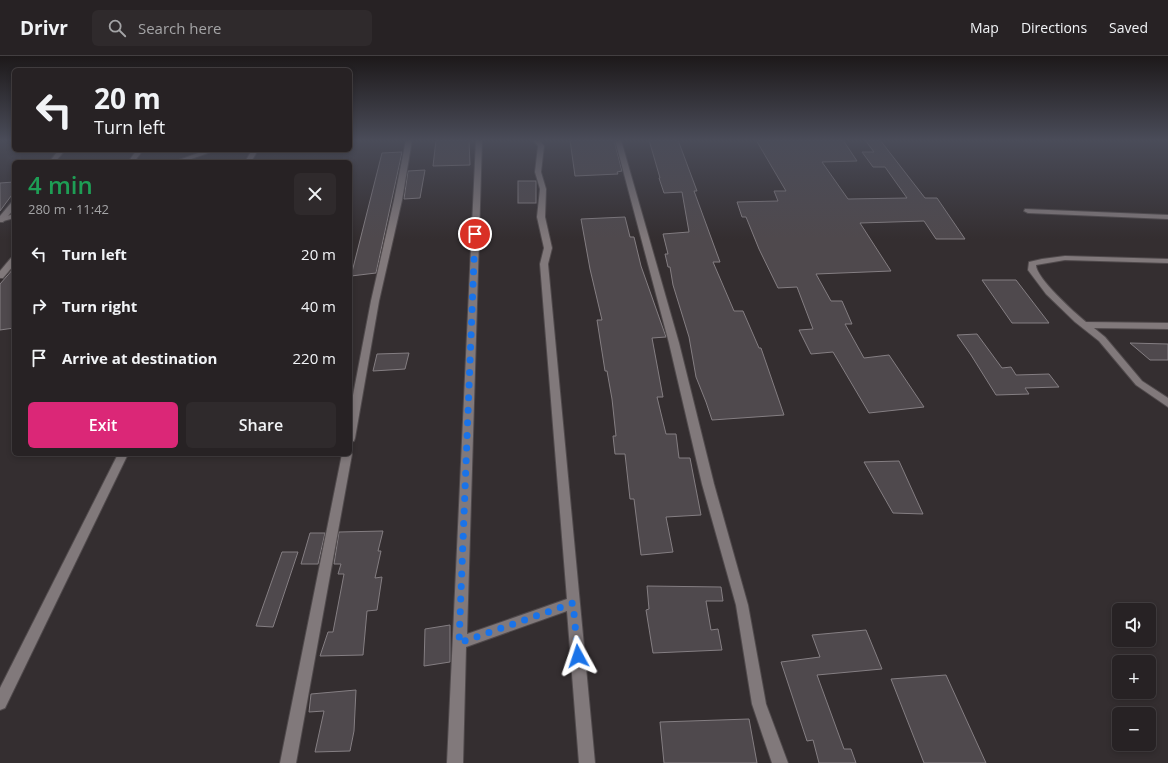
<!DOCTYPE html>
<html lang="en">
<head>
<meta charset="utf-8">
<style>
	:root { --surface:#272224; --page:#2f2a2c; --text:#f1f3f6; --muted:#a4a4a6; --line:#433f41; --accent:#db2777 }
	body { margin:0; font-family:"Open Sans",sans-serif; background:var(--page); color:var(--text); height:100vh; display:flex; flex-direction:column; font-size:15px; white-space:nowrap }
	* { box-sizing:border-box; margin:0 }
	p { font-size:13px; color:var(--muted) }
	.icon { flex:none; width:22px; height:22px; fill:none; stroke:currentColor; stroke-width:2; stroke-linecap:round; stroke-linejoin:round }
	.map { position:relative; flex:1; overflow:hidden }
	.side { position:absolute; left:12px; top:104px; width:340px; height:296px; display:flex; flex-direction:column; background:var(--surface); border-radius:6px; box-shadow:0 2px 6px #0003,0 0 0 1px var(--line) }
	.side>* { flex:none }
	.top-card { position:absolute; left:12px; top:12px; width:340px; height:84px; border-radius:6px; box-shadow:0 2px 6px #0003,0 0 0 1px var(--line); background:#272224; color:var(--text); overflow:hidden }
	.controls { position:absolute; left:1112px; top:547px; display:grid; gap:8px }
	.controls a { display:grid; place-items:center; width:44px; height:44px; border-radius:6px; background:var(--surface); box-shadow:0 2px 6px #0003,0 0 0 1px var(--line); font-size:20px }
	.pin { position:absolute; display:grid; place-items:center; width:34px; height:34px; color:#fff; margin:-17px; border:2px solid #fff; border-radius:50%; box-shadow:0 1px 4px #0007 }
	.me { position:absolute; width:44px; margin:-22px; rotate:355deg; stroke-linejoin:round; filter:drop-shadow(0 0 3px #0008) }
	.turn { display:flex; align-items:center; gap:14px; height:84px; padding:0 16px; font-size:18px }
	.turn .icon { width:52px; height:52px; stroke-width:2.5 }
	.turn b { display:block; font-size:28px; line-height:34px }
	.round { display:grid; place-items:center; flex:none; width:42px; height:42px; border-radius:6px; background:var(--page) }
	.head { display:flex; align-items:center; justify-content:space-between; height:68px; padding:0 16px }
	h1 { font-size:24px; font-weight:600; line-height:30px; color:#1e9e55 }
	.button { display:flex; gap:8px; margin-top:auto; padding:8px 16px }
	.button a { flex:1; height:46px; border-radius:6px; background:var(--accent); color:#fff; font-size:16px; font-weight:600; line-height:46px; text-align:center }
	.button a+a { background:var(--page); color:var(--text) }
	ul { padding:0; list-style:none }
	li { display:flex; align-items:center; gap:12px; height:52px; padding:0 16px }
	li div { flex:1 }
	li b { display:block; font-size:15px }
	li em { font-style:normal }
	header { display:flex; align-items:center; gap:24px; box-sizing:border-box; height:56px; padding:0 20px; background:var(--surface); border-bottom:1px solid var(--line) }
	header strong { font-size:19px }
	nav { display:flex; gap:22px; margin-inline-start:auto; font-size:14px }
	.search { width:280px; height:36px; background:var(--page); display:flex; align-items:center; gap:10px; box-sizing:border-box; padding:0 14px; border-radius:6px; color:var(--muted); font-size:15px }
	.map>svg:first-child { display:block }
	.building { fill:#4f494d; stroke:#847e82 }
	.lines { fill:none; stroke-linecap:round; stroke-linejoin:round }
	.street-casing { stroke:#504a4c; stroke-width:2 }
	.secondary-casing { stroke:#504a4c; stroke-width:2 }
	.street { fill:#81797b; fill-rule:evenodd }
	.secondary { fill:#81797b; fill-rule:evenodd }
	.route { stroke:#1a73e8; stroke-width:7; stroke-dasharray:0 12.6 }
</style>
</head>
<body>
<header>
<strong>Drivr</strong>
<div class="search"><svg class="icon" aria-label="search" viewBox="0 0 24 24"><circle cx="10" cy="10" r="6"/><path d="M15 15l6 6"/></svg>Search here</div>
<nav><a>Map</a><a>Directions</a><a>Saved</a></nav>
</header>
<div class="map">
<svg width="1168" height="707" viewBox="0 0 1168 707">
	<rect width="100%" height="100%" fill="#342e30"/>
	<g class="building">
		<polygon points="436,84 469,84 470,109 433,110"/>
		<polygon points="570,84 614,84 622,115 617,116 618,118 575,120"/>
		<polygon points="649,84 678,84 697,135 694,135 720,206 713,206 734,255 743,255 759,292 761,292 784,359 712,364 706,346 696,321 689,281 673,229 670,211 668,211 665,198 668,198 663,178 689,176 682,136 664,137 659,122 660,122"/>
		<polygon points="756,84 843,84 857,105 822,106 848,143 907,142 885,111 873,111 862,96 874,96 865,84 880,84 925,142 937,142 965,183 936,183 924,165 860,167 891,215 816,218 831,245 842,245 852,268 845,268 864,302 889,299 924,351 869,357 833,296 811,298 799,274 813,273 797,231 778,232 759,193 746,161 742,161 737,146 778,145 774,135 786,135"/>
		<polygon points="402,96 376,217 351,220 382,97"/>
		<polygon points="425,114 420,142 404,143 408,115"/>
		<rect x="518" y="125" width="18" height="22"/>
		<polygon points="14,126 14,136 0,155 0,127"/>
		<polygon points="625,161 630,181 634,181 641,210 666,281 652,282 663,341 657,341 666,378 676,378 679,402 690,402 701,459 666,461 673,496 641,499 634,443 630,443 625,398 615,398 613,380 616,380 612,343 607,315 605,315 597,264 602,264 590,213 581,163"/>
		<polygon points="14,212 14,272 0,274 0,228"/>
		<polygon points="982,224 1016,224 1049,267 1012,267"/>
		<polygon points="977,278 1002,312 1011,311 1016,319 1049,318 1059,331 1025,332 1029,338 996,339 971,299 957,279"/>
		<polygon points="1130,287 1168,288 1168,304 1150,304"/>
		<polygon points="409,297 405,313 373,315 377,298"/>
		<polygon points="899,405 923,458 893,457 864,406"/>
		<polygon points="383,475 378,495 381,495 375,522 382,521 377,554 367,555 363,599 320,600 328,576 333,576 344,518 338,518 341,508 334,508 339,476"/>
		<polygon points="310,477 325,477 318,508 301,508"/>
		<polygon points="282,496 298,496 273,571 256,570"/>
		<polygon points="647,530 721,531 723,545 706,545 711,574 718,573 722,594 653,597 646,554 649,553"/>
		<polygon points="450,569 450,606 424,610 425,573"/>
		<polygon points="866,574 882,613 817,619 844,693 851,693 856,707 819,707 813,684 807,685 781,606 820,601 812,579"/>
		<polygon points="946,619 986,707 924,707 891,623"/>
		<polygon points="356,634 354,675 350,695 315,696 324,655 309,656 311,638"/>
		<polygon points="749,663 757,707 664,707 660,666"/>
	</g>
	<g class="lines">
		<g class="street-casing">
			<g id="street">
				<polygon points="406,84 412,84 402,144 379,245 355,382 354,385 350,386 350,355 371,245 394,144"/>
				<polygon points="476,84 482,84 467,578 567,543 540,208 544,192 537,161 540,133 535,116 538,90 533,84 539,84 544,90 541,116 546,133 545,161 552,192 548,208 595,707 579,707 567,555 466,591 463,707 447,707"/>
				<polygon points="615,84 621,84 679,287 714,428 748,549 766,648 788,707 772,707 752,648 736,549 702,428 669,287"/>
				<polygon points="59,94 65,94 55,106 49,106"/>
				<polygon points="137,94 143,94 134,106 128,106"/>
				<polygon points="252,94 258,94 251,106 245,106"/>
				<polygon points="11,147 14,147 14,153 3,166 0,166 0,160"/>
				<polygon points="1025,153 1168,159 1168,163 1028,157 1024,155"/>
				<path d="M1065 200 1168 203V207L1065 204 1036 209C1036 222 1075 257 1086 266L1168 267V273L1094 272 1105 281 1142 325 1168 342V351L1136 329 1099 285 1075 266 1046 238 1028 214 1029 206 1042 203Z"/>
				<polygon points="11,202 14,202 14,209 3,222 0,222 0,215"/>
				<polygon points="350,395 352,398 296,707 280,707 342,398 350,398"/>
				<polygon points="118,398 128,398 5,652 0,654 0,632"/>
			</g>
		</g>
		<g class="secondary-casing">
			<g id="secondary">
				<polygon points="207,94 216,94 183,106 173,106"/>
				<polygon points="14,158 14,162 0,166 0,162"/>
			</g>
		</g>
		<use href="#street" class="street"/>
		<use href="#secondary" class="secondary"/>
	</g>
	<linearGradient id="sky" x2="0" y2="1"><stop stop-color="#1d191a"/><stop offset="0.46" stop-color="#4a4c59"/><stop offset="1" stop-color="#4a4c59" stop-opacity="0"/></linearGradient>
	<rect width="1168" height="183" fill="url(#sky)"/>
	<g class="lines">
		<polyline class="route" points="475,178 459,587 573,547 578,600"/>
	</g>
</svg>
<div class="controls">
<a><svg class="icon" aria-label="sound" viewBox="0 0 24 24"><path d="M4 9h4l5-4v14l-5-4H4zM17 9q2 3 0 6"/></svg></a>
<a>+</a>
<a>−</a>
</div>
<div class="pin" style="left:475px;top:178px;background:#d93025"><svg class="icon" aria-label="arrive" viewBox="0 0 24 24"><path d="M6 21V4h12l-3 4 3 4H6"/></svg></div>
<svg class="me" style="left:578px;top:600px" viewBox="-20 -20 40 40"><path d="M0-17L14 15 0 8-14 15z" fill="#1a73e8" stroke="#fff" stroke-width="4"/></svg>
<div class="top-card">
<div class="turn"><svg class="icon" aria-label="left" viewBox="0 0 24 24"><path d="M17 20v-9H6M10 6l-5 5 5 5"/></svg><div><b>20 m</b>Turn left</div></div>
</div>
<section class="side">
<div class="head"><div><h1>4 min</h1><p>280 m · 11:42</p></div><a class="round"><svg class="icon" aria-label="close" viewBox="0 0 24 24"><path d="M6 6l12 12M18 6L6 18"/></svg></a></div>
<ul>
<li><svg class="icon" aria-label="left" viewBox="0 0 24 24"><path d="M17 20v-9H6M10 6l-5 5 5 5"/></svg><div><b>Turn left</b></div><em>20 m</em></li>
<li><svg class="icon" aria-label="right" viewBox="0 0 24 24"><path d="M7 20v-9h11M14 6l5 5-5 5"/></svg><div><b>Turn right</b></div><em>40 m</em></li>
<li><svg class="icon" aria-label="arrive" viewBox="0 0 24 24"><path d="M6 21V4h12l-3 4 3 4H6"/></svg><div><b>Arrive at destination</b></div><em>220 m</em></li>
</ul>
<div class="button"><a>Exit</a><a>Share</a></div>
</section>
</div>
</body>
</html>
